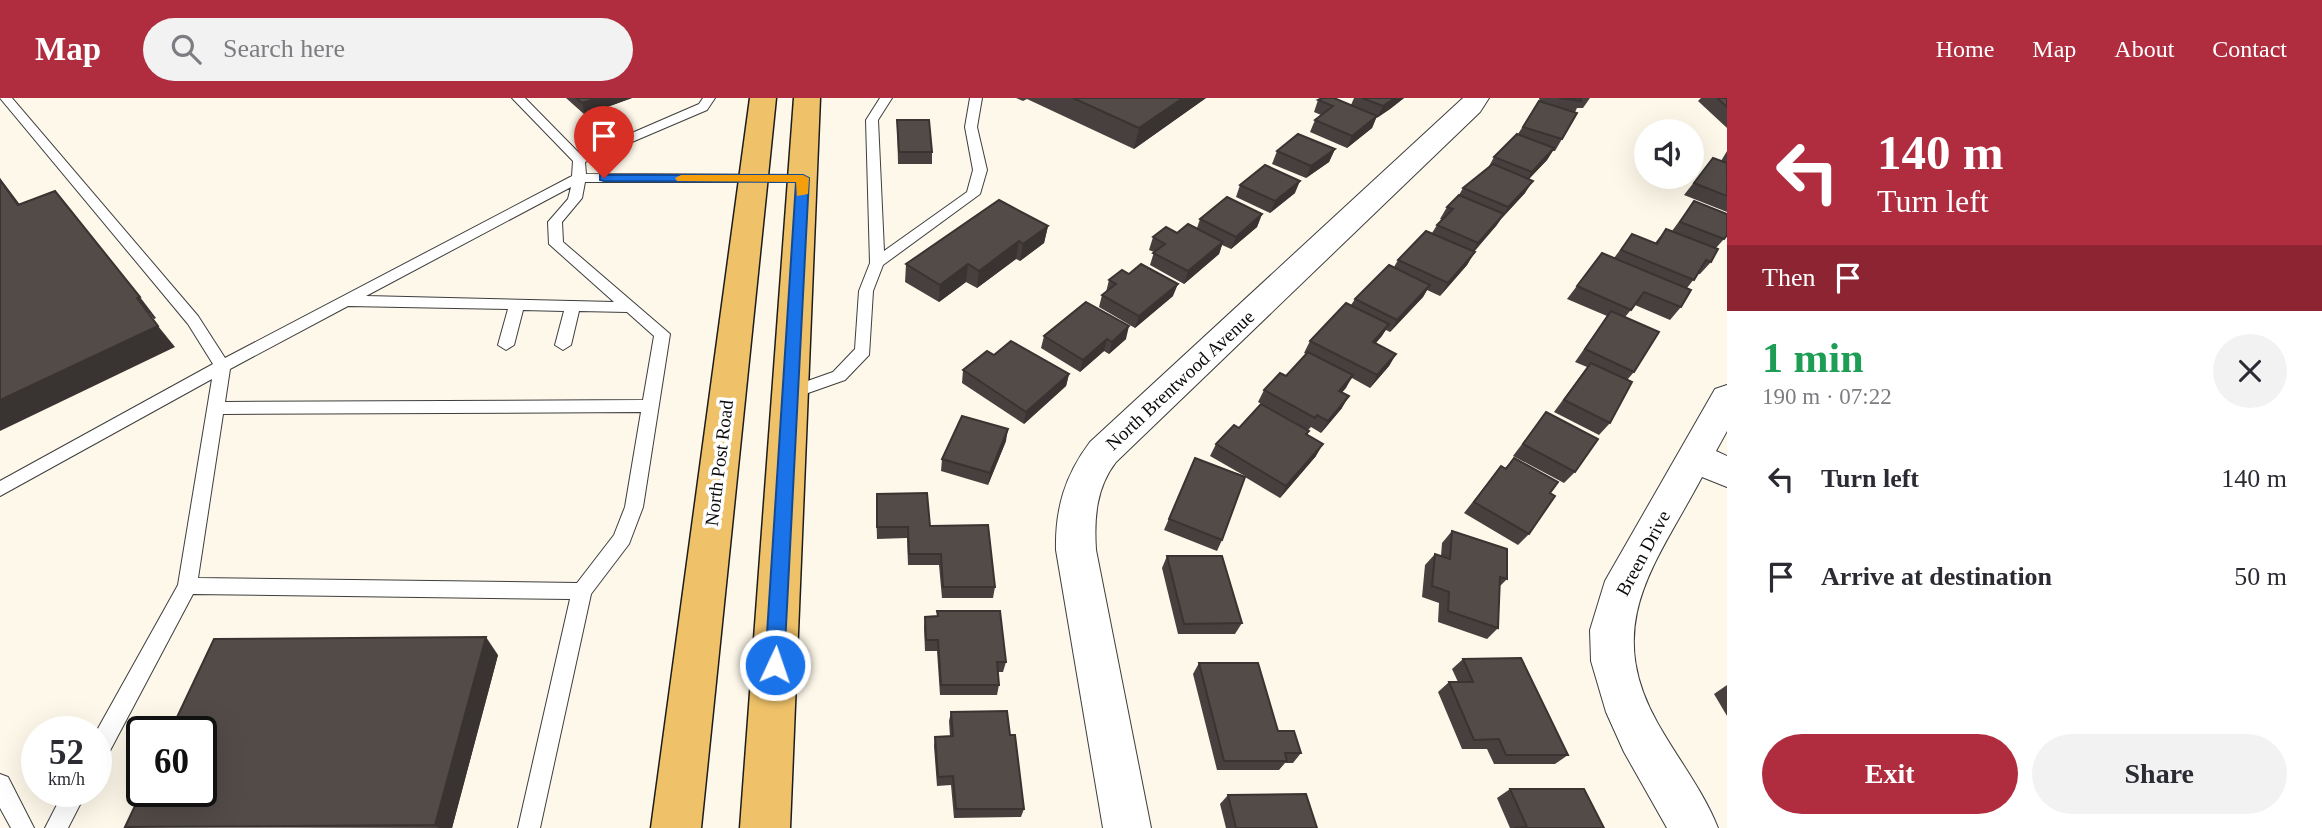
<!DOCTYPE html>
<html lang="en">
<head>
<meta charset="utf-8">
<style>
	:root { --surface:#fff; --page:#f2f2f3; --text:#2b2b33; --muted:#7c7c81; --accent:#b02d3f }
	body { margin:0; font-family:"Times New Roman",serif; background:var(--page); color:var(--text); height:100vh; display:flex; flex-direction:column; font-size:26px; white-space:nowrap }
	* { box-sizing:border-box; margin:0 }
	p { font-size:23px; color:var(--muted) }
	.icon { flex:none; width:38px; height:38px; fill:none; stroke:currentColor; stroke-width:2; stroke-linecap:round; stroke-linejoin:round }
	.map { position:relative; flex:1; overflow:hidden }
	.panel { display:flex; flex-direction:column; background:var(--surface); width:595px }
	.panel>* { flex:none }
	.top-card { background:#b02d3f; color:#fff; overflow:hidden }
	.controls { position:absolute; left:1634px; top:21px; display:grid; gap:14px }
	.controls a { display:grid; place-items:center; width:70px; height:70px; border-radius:50%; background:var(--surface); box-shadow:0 7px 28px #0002; font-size:35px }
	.speed { position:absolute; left:21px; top:618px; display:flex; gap:14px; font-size:35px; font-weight:700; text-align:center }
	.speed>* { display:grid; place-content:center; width:91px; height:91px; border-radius:50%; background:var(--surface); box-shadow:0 7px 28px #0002; line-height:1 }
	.speed small { font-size:18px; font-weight:400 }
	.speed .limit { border:4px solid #111; border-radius:10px; background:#fff; color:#111 }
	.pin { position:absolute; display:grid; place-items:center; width:60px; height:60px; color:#fff; margin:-72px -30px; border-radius:50% 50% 50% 0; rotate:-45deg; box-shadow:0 0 7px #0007 }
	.pin .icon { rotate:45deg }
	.me { position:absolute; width:77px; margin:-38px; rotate:3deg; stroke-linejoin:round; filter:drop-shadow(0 0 5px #0008) }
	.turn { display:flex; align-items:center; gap:24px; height:147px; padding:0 35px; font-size:32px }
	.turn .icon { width:91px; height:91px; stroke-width:2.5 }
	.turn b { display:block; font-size:49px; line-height:60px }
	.then { display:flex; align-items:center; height:66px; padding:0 35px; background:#0003; gap:14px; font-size:26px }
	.round { display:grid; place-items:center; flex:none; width:74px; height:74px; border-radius:37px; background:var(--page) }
	.head { display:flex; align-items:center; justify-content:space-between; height:119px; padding:0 35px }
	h1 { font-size:42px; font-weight:700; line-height:52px; color:#1e9e55 }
	.button { display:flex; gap:14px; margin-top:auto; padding:14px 35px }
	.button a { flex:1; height:80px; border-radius:42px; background:var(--accent); color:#fff; font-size:28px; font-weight:700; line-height:80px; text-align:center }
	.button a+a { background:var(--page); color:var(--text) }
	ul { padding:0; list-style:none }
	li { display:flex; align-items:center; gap:21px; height:98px; padding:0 35px }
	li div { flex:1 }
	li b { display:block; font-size:26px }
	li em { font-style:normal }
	header { display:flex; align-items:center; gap:42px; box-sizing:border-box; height:98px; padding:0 35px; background:var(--accent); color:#fff }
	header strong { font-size:33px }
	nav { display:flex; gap:38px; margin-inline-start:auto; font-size:24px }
	.search { width:490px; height:63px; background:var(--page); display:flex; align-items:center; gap:18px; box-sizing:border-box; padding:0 24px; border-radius:38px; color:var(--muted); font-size:26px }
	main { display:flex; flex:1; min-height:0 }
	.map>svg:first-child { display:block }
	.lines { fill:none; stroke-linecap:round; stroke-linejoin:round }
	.service-casing { stroke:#3e3e3e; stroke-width:2 }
	.minor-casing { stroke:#3e3e3e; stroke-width:2 }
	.primary-casing { stroke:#1c1c1c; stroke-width:3 }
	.service { fill:#fff; fill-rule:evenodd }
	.minor { fill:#fff; fill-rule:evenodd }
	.primary { fill:#efc269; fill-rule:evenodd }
	.wall { fill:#47403e }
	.shaded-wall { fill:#393432 }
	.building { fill:#524b48; stroke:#393432; stroke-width:2 }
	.route { fill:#1a73e8; stroke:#114b97; stroke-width:2 }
	.slow { fill:#f59e0b }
	.labels { text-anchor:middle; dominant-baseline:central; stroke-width:7; stroke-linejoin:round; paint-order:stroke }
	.street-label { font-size:19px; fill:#0b0b0b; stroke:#fff }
</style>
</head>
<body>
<header>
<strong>Map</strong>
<div class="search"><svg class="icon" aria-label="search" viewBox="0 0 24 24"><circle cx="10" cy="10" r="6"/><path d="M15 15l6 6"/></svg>Search here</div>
<nav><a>Home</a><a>Map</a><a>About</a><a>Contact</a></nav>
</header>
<main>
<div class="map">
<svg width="1727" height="730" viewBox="0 0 1727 730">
	<rect width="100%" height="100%" fill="#fef8ea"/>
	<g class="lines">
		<g class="service-casing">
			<g id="service">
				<path d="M0 0H12L198 218 225 260 572 78 573 63 512 0H525L581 57 699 6 703 0H715L707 12 585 64 586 76 808 77V83L803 84H585L582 100 562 124 563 144 670 236 643 409 629 446 591 496 540 730H518L570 501 193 496 104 664 96 667V634L178 487 212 281 0 398V383L213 266 188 226ZM571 89 568 101 548 124 549 146 614 204 366 198ZM348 208 508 211 498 247 506 252 514 247 523 212 564 213 555 247 563 252 571 247 579 213 627 214 654 238 643 302 225 304 230 271ZM641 314 625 409 614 437 577 485 198 480 223 316Z"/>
				<polygon points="880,0 892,0 878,22 884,153 967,94 973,72 965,29 970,0 982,0 977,29 987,72 980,96 883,167 873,193 869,257 845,282 791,301 785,299 783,295 785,291 833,274 855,251 859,193 870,165 866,22"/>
				<polygon points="0,676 8,679 34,730 11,730 0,710"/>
				<polygon points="64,693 87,693 68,730 45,730"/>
			</g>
		</g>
		<g class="minor-casing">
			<g id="minor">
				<path d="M1463 0H1489L1480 14 1116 364C1096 390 1094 420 1096 452L1151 730H1103L1056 452C1055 411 1065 377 1090 344Z"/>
				<path d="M1727 287V333L1716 353 1727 358V389L1702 379C1656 466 1602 525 1657 624 1677 660 1703 692 1718 730H1667L1624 654 1606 614 1591 563 1590 532 1605 483 1715 291Z"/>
			</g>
		</g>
		<g class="primary-casing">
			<g id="primary">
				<polygon points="750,0 776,0 701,730 651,730"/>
				<polygon points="794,0 820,0 790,730 740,730"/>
			</g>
		</g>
		<use href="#service" class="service"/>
		<use href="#minor" class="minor"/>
		<use href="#primary" class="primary"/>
	</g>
	<g class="wall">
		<polygon points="566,0 632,0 585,17"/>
		<polygon points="1016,0 1206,0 1134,51 1027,1 1023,3"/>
		<polygon points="1354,0 1404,0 1390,11 1376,20 1372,30 1347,50 1310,34 1315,22 1321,17 1314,14 1318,2 1351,7"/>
		<polygon points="1539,0 1590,0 1583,10 1577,10 1562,41 1555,53 1553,53 1547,62 1529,81 1525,95 1501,121 1496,128 1474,154 1467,167 1440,198 1427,192 1423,199 1390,234 1386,232 1376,245 1396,256 1389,268 1370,290 1352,280 1342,294 1342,310 1321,335 1311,329 1308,332 1258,304 1264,292 1286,278 1306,256 1304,255 1310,243 1351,207 1355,201 1394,169 1398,162 1432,135 1437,127 1442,122 1440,121 1447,109 1459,97 1463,90 1488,70 1494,59 1518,36 1539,3 1540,4"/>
		<polygon points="1701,0 1727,0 1727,30 1698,3"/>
		<polygon points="897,22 932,54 932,66 898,66"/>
		<polygon points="1335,51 1329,64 1306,80 1272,66 1277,53"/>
		<polygon points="1727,53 1727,114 1684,97 1713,60 1721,63"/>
		<polygon points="1240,87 1295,95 1270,115 1236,99"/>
		<polygon points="1694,103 1724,141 1716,150 1711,164 1700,176 1698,176 1687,190 1681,209 1670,222 1635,207 1625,219 1634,274 1627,282 1610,325 1599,337 1554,314 1587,269 1575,264 1607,218 1567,201 1602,155 1614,160 1632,136 1655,145 1666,131 1672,133"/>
		<polygon points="1262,116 1257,129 1231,151 1222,147 1219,156 1184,186 1150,167 1154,154 1149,152 1153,139 1197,130 1200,121"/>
		<polygon points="1048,128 1044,145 1020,163 1016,161 977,190 966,184 939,204 905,184 906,166"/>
		<polygon points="1129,176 1173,198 1135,230 1099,209 1102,197 1106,194 1109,182"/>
		<polygon points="1044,238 1126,241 1109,256 1104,253 1080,274 1041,250"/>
		<polygon points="963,272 1069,276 1066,288 1024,326 962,285"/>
		<polygon points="1546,314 1575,374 1564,385 1513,358"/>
		<polygon points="1239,330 1309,333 1307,337 1316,358 1280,400 1245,379 1222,442 1217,453 1164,432 1195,360 1245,378 1210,358 1216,346"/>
		<polygon points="1006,343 988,387 941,373 942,361"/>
		<polygon points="1514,360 1550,395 1529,436 1518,447 1464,415 1501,368 1505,370"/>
		<polygon points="876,407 930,428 995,489 993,500 942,500 939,467 908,467 907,440 877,441"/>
		<polygon points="1452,433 1507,481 1500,488 1498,530 1487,541 1438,524 1439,505 1422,499 1425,467 1435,456 1441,458 1442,445"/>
		<polygon points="1167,458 1242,525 1235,536 1178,536 1162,470"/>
		<polygon points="937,513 1006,564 1003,574 998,574 999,587 997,597 940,597 937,553 925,553 924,529 925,519 937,518"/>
		<polygon points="498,557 452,730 125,729"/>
		<polygon points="1463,561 1568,657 1555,666 1494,666 1487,651 1462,651 1438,594 1449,584 1458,584 1452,571"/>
		<polygon points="1199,565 1278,633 1301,655 1293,665 1285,665 1279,672 1217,672 1193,576"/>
		<polygon points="1727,587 1727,618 1714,596"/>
		<polygon points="951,614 1010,637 1024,711 1021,719 954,720 951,687 937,688 934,648 935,639 950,639 949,623"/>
		<polygon points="1510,691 1604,730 1510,730 1497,700"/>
		<polygon points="1228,697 1317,730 1226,730 1220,706"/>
	</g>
	<g class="shaded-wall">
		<polygon points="597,0 632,0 585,17 582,5"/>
		<polygon points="1183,0 1206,0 1134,51 1139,30"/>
		<polygon points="1395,0 1404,0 1390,11 1377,20 1383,8"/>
		<polygon points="1377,18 1372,30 1347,50 1352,38"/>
		<polygon points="1554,50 1547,62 1524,86 1532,74"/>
		<polygon points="1335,51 1329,64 1306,80 1311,68"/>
		<polygon points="0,80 36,128 18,107 0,82"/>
		<polygon points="1300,83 1295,95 1270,115 1275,103"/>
		<polygon points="1533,83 1525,95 1501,121 1496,128 1470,157 1478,145 1504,117 1508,109"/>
		<polygon points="1262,116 1257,129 1231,151 1236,139"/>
		<polygon points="1048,128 1044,145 1020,163 1023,146"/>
		<polygon points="1019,143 1016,161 977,190 979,173"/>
		<polygon points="1223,144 1219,156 1184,186 1188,173"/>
		<polygon points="1475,154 1467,167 1440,198 1448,185"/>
		<polygon points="968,166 966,184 939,204 940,187"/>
		<polygon points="1178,186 1173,198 1135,230 1139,218"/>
		<polygon points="1430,187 1423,199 1390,234 1397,222"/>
		<polygon points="140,199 156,220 154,221 137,200"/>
		<polygon points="1389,226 1382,238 1366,256 1373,244"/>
		<polygon points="158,228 175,249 0,333 0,302"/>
		<polygon points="1129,228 1126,241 1109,256 1112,244"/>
		<polygon points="1107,241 1104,253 1080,274 1083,262"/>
		<polygon points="1396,256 1389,268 1370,290 1377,277"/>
		<polygon points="1069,276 1066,288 1024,326 1026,314"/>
		<polygon points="1353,277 1346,290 1333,305 1339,293"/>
		<polygon points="1349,298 1342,310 1321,335 1328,323"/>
		<polygon points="1008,331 1006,343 988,387 990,375"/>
		<polygon points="1323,346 1316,358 1280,400 1286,388"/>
		<polygon points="486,539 498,557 452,730 439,730 435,727"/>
	</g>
	<g class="building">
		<polygon points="576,0 597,0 582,5"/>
		<polygon points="1073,0 1183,0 1139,30"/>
		<polygon points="1322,0 1334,0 1377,18 1352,38 1315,22 1333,8 1318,2"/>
		<polygon points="1362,0 1395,0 1383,8"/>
		<polygon points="1559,0 1580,0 1581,3"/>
		<polygon points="1717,0 1727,0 1727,9"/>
		<polygon points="1539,3 1577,15 1562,41 1523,29"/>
		<polygon points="897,22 929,22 932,54 899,54"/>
		<polygon points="1298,36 1335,51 1311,68 1277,53"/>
		<polygon points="1517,36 1554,50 1532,74 1494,59"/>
		<polygon points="1713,60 1727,65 1727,98 1694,85"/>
		<polygon points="1493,66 1533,83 1508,109 1463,90"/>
		<polygon points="1265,67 1300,83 1275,103 1240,87"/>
		<polygon points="0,82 18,107 55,93 140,199 137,200 158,228 0,302"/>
		<polygon points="1459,97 1504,116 1478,145 1437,127 1453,111 1447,109"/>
		<polygon points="1227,99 1262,116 1236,139 1200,121"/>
		<polygon points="999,102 1048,128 1023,146 1019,143 979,173 968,166 940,187 906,166"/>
		<polygon points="1694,103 1727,116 1727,137 1724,141 1680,124"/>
		<polygon points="1188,126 1223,144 1188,173 1153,155 1165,146 1153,139 1166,129 1177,135"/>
		<polygon points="1666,131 1718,151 1711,164 1706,162 1694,182 1621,152 1632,136 1657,146"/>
		<polygon points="1426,133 1475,154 1448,185 1398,162"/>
		<polygon points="1602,155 1691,192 1681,209 1644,194 1631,212 1577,188"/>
		<polygon points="1141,166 1178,186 1139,218 1102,197 1116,186 1109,182 1122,172 1129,176"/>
		<polygon points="1389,167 1430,187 1397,222 1355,201"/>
		<polygon points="1086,204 1129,228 1112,244 1107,241 1083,262 1044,238"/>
		<polygon points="1346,205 1389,226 1373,244 1396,256 1377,277 1310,243"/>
		<polygon points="1611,213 1659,234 1634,274 1585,251"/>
		<polygon points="1011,243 1069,276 1026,314 963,272 987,253 994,257"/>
		<polygon points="1308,254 1353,277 1339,293 1349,298 1328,323 1317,317 1315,320 1264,292 1280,275 1286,278"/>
		<polygon points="1591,265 1632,284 1610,325 1564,302"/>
		<polygon points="1261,306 1309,333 1306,336 1323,346 1286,388 1216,346 1234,327 1239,330"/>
		<polygon points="1546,314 1598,341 1575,374 1523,346"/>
		<polygon points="962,318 1008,331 990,375 942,361"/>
		<polygon points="1195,360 1245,379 1222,442 1169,421"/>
		<polygon points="1514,360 1558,384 1550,395 1555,398 1529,436 1474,404 1501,368 1506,371"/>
		<polygon points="927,395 930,428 988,427 995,489 943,489 941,456 909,456 908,429 877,429 877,396"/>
		<polygon points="1452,433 1507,451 1507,481 1500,479 1498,530 1448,513 1449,494 1432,488 1435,456 1450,461"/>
		<polygon points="1167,458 1222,458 1242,525 1184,526"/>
		<polygon points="937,513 1000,513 1006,564 997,564 999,587 941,587 938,542 926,542 925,519 938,518"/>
		<polygon points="486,539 435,727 125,729 142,693 201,693 201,634 170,634 214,541"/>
		<polygon points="1521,560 1568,657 1506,657 1499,641 1474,642 1449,584 1473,584 1463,561"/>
		<polygon points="1199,565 1258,565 1278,633 1294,633 1301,655 1285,655 1287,663 1224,663"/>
		<polygon points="1007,613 1010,637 1015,637 1024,711 956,711 953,678 938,679 935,639 953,638 951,614"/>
		<polygon points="1510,691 1584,691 1604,730 1514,730 1527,729"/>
		<polygon points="1306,696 1317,730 1236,730 1228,697"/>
	</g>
	<polygon class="route" points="600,77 803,77 809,80 784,567 781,573 775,576 768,573 765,567 796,84 604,83 600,82"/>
	<polygon class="slow" points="681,77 803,77 809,80 808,96 797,98 796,84 677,83 675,80"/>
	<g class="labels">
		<g class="street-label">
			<text transform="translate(1180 282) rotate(-43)">North Brentwood Avenue</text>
			<text transform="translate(719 365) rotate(-83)">North Post Road</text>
			<text transform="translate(1643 455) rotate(-62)">Breen Drive</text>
		</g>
	</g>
</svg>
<div class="controls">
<a><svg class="icon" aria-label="sound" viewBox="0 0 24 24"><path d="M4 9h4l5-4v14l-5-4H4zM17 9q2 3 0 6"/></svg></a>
</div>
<div class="speed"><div>52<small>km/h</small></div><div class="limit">60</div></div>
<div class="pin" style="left:604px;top:80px;background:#d93025"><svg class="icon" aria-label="arrive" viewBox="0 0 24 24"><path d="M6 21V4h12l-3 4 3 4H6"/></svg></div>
<svg class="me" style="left:775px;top:567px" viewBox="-20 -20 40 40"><circle r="17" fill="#1a73e8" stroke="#fff" stroke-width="3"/><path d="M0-11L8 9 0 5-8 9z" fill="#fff"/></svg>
</div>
<section class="panel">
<div class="top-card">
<div class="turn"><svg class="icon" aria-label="left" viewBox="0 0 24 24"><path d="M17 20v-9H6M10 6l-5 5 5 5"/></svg><div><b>140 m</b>Turn left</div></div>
<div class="then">Then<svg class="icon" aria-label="arrive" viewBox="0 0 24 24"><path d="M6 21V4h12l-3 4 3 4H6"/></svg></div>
</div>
<div class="head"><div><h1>1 min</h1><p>190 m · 07:22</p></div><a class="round"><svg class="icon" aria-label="close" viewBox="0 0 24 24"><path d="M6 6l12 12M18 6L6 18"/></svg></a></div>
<ul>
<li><svg class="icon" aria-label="left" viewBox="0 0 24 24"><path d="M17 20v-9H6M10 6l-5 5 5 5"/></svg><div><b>Turn left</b></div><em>140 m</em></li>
<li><svg class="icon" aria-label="arrive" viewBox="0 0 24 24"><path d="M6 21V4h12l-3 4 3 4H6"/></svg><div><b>Arrive at destination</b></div><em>50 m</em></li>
</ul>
<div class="button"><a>Exit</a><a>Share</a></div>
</section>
</main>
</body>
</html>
